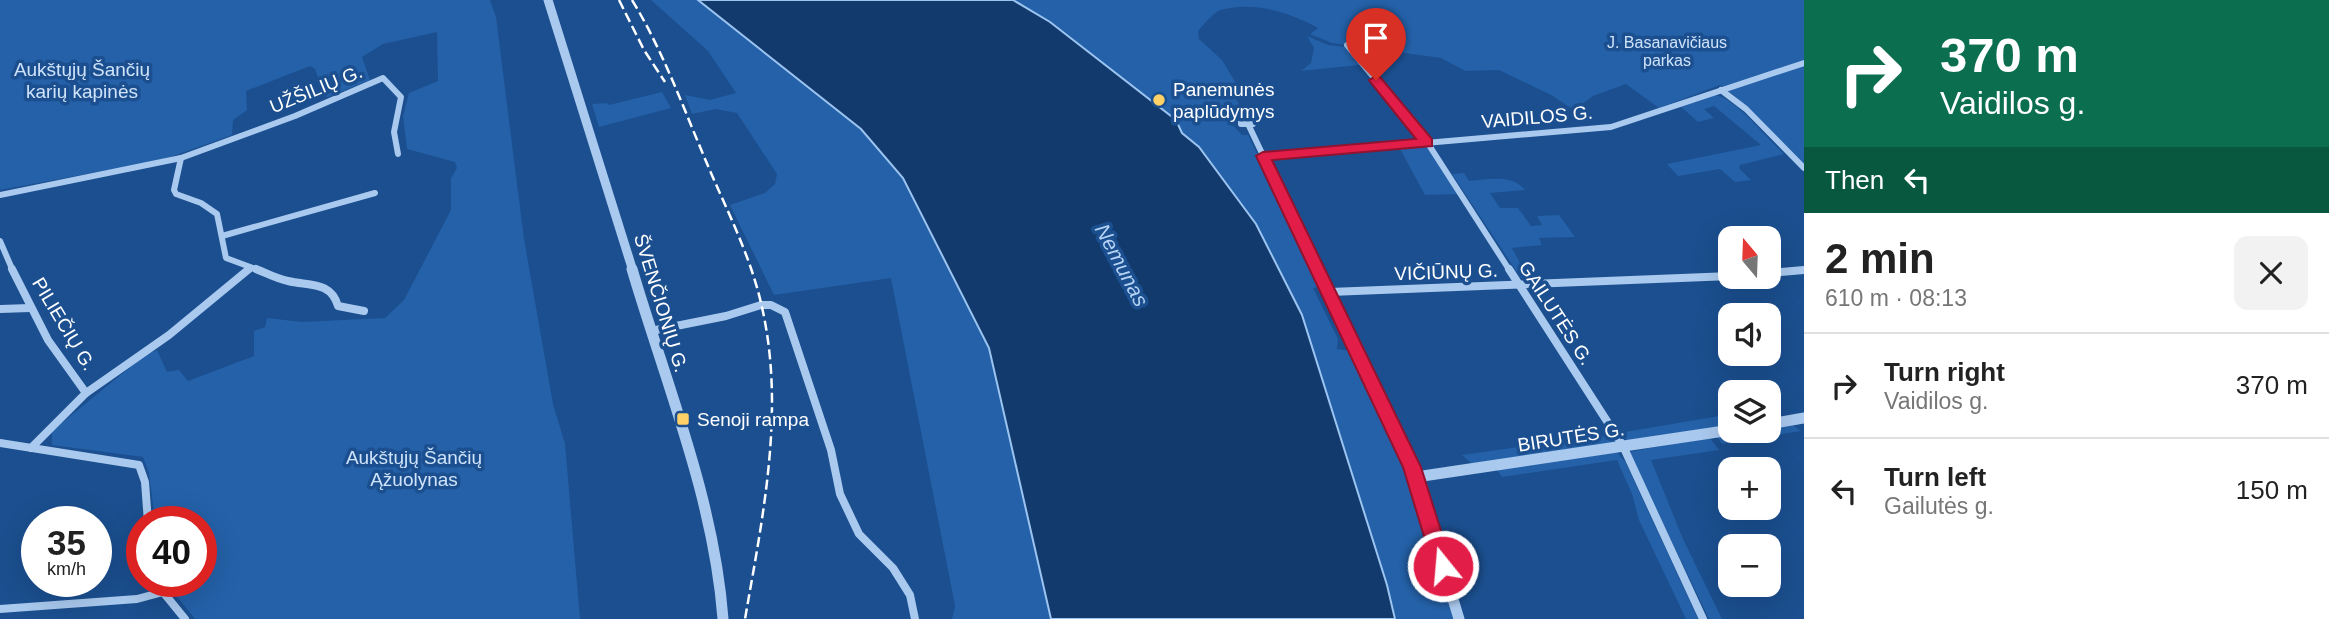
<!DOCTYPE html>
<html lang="en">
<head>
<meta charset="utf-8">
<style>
	:root { --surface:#fff; --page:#f2f2f2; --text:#222; --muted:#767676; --line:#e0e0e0 }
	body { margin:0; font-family:Helvetica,sans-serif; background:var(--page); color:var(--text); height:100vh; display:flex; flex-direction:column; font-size:26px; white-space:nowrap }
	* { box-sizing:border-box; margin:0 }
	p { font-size:23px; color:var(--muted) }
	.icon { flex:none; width:38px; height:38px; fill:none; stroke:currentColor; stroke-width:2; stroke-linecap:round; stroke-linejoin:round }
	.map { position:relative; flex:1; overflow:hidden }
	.sheet { display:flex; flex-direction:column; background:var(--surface); width:525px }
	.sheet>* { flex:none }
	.hud { background:#0b6e4f; color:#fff; overflow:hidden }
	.needle { width:46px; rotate:341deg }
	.buttons { position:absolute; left:1718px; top:226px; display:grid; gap:14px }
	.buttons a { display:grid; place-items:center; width:63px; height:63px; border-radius:14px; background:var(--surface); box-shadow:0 7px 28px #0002; font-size:35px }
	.speed { position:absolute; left:21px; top:506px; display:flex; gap:14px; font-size:35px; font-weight:700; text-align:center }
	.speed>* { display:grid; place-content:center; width:91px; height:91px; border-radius:50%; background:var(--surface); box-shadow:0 7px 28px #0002; line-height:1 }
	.speed small { font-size:18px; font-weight:400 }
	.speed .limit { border:10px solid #d22; background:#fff; color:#111 }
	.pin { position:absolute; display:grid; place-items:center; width:60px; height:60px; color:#fff; margin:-72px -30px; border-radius:50% 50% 50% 0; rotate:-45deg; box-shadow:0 0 7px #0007 }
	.pin .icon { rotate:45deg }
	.me { position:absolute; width:77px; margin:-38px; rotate:343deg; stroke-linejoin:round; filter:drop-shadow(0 0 5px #0008) }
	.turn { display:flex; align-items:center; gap:24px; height:147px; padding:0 21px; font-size:32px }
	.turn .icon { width:91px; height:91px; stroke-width:2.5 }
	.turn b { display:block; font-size:49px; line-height:60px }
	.then { display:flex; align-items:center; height:66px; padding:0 21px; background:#0003; gap:14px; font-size:26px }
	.round { display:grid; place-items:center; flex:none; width:74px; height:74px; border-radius:14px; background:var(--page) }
	.head { display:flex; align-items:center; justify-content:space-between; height:119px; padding:0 21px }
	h1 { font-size:42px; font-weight:700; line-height:52px }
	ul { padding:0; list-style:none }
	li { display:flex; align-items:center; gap:21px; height:105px; padding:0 21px; border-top:2px solid var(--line) }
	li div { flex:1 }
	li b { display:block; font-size:26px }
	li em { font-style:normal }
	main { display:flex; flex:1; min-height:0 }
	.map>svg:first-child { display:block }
	.green { fill:#2461a8 }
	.water { fill:#123a6d; stroke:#9cc4f0; stroke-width:2 }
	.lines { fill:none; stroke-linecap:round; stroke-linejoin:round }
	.minor-far1 { stroke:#a9c9ee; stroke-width:6 }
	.minor { stroke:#a9c9ee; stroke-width:8 }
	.tertiary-far1 { stroke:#a9c9ee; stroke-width:9 }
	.tertiary { stroke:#a9c9ee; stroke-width:11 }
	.rail { stroke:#fff; stroke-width:2.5; stroke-dasharray:10 4.5; stroke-linecap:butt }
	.route { fill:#e11d48; stroke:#92132f; stroke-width:2 }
	.poi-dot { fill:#ffd166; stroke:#1b4f8f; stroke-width:2.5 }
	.labels { text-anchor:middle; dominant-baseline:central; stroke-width:7; stroke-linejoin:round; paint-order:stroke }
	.far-park-label { font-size:16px; fill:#cfe3fa; stroke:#1b4f8f }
	.park-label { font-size:19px; fill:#cfe3fa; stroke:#1b4f8f }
	.street-label { font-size:19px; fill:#fff; stroke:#1b4f8f }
	.poi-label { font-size:19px; fill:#fff; stroke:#1b4f8f; text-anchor:start }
	.water-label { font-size:21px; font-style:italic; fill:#b5d3f5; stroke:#1b4f8f }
</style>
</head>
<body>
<main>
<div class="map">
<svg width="1804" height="619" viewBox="0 0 1804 619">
	<rect width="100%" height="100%" fill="#1b4f8f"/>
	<g class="green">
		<polygon points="0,0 490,0 496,17 524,239 553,404 565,444 580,619 195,619 171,589 168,581 201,581 201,522 155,521 149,473 143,457 52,445 52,431 145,355 157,350 167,372 179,370 188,381 254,356 254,331 265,327 267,318 302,322 385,318 404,300 451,210 451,178 457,168 455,162 407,149 403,116 409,93 438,81 437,32 383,44 362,57 370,80 328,97 324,96 315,69 310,66 246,91 247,110 233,120 232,135 162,160 0,190"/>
		<polygon points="651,0 698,0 861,129 903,178 989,348 1051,619 952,619 955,606 891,278 774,295 730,205 765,193 775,184 777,174 737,113 716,109 692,114 685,95 710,100 736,93 708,51"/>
		<path d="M1013 0H1804V165C1775 138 1753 107 1720 85L1659 108 1626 84 1593 96 1574 110 1551 95 1499 70 1465 71 1441 58 1332 43 1310 34 1318 28C1289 12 1251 0 1218 11 1211 16 1204 24 1198 31L1199 39 1222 60 1237 85 1235 97 1241 108 1234 112 1231 123 1242 135H1248L1322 287 1313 288 1338 339 1337 349 1352 351 1411 482 1453 619H1395L1387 585 1302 315 1209 161 1182 133 1176 120 1050 22Z"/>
		<polygon points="1307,36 1328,45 1345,47 1359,65 1301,71 1311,63 1314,48"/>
		<polygon points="662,92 671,108 599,127 592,104 607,103 609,105"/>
		<path d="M1715 95C1736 98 1767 139 1784 154L1740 165 1739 168 1751 180 1735 182 1720 169 1678 176 1667 164 1761 145 1714 106 1704 109 1714 118 1698 122 1681 107Z"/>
		<polygon points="1426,145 1458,194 1425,195 1399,147"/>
		<path d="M1464 173 1469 181C1489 179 1512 174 1525 190L1490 193 1500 208H1518L1531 226 1542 225 1537 216 1559 215 1575 237 1539 238 1542 245 1512 248 1529 279 1521 278 1452 174Z"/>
		<polygon points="1731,414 1731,425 1628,441 1619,433"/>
		<polygon points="1791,424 1801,431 1722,444 1717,436 1769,430 1769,428"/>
		<polygon points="1612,434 1616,442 1472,464 1462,455"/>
		<polygon points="1709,437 1719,450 1651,460 1683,539 1722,619 1709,619 1629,452"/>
		<polygon points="1617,452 1626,463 1698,619 1686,619 1639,520 1632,494 1617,460 1502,477 1497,470"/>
	</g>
	<polygon class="water" points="698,0 1013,0 1050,22 1176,120 1182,133 1199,147 1256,224 1302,315 1387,585 1395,619 1051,619 989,348 903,178 861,129"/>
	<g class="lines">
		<g class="minor-far1">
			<polyline points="1347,45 1427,142 1510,271"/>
			<polyline points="1721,90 1746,109 1804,168"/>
			<polygon points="1241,120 1252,120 1253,124 1241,124"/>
			<polyline points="1249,126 1318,271"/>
			<polyline points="1263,157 1611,127 1804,63"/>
			<polyline points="181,158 174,190 176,194 201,203 217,214 226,258 261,271"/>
			<polyline points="0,195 181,158 295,116 383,78 401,97 394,132 398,154"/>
			<polyline points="222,236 375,193"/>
			<polyline points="0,241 13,271"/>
			<polyline points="247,271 251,268"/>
			<polyline points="1790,271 1804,270"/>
		</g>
		<g class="minor">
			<polyline points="12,269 48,340 86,393"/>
			<path d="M256 269C266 273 277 279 288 281 309 286 331 281 338 306L364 311"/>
			<polyline points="1317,269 1416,477"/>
			<polyline points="1509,269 1623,446 1703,619"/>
			<polyline points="1769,273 1804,270"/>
			<polyline points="1330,292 1731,276"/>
			<polyline points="0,309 30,308"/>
			<polyline points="651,331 726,316 761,305 771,305 785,312 831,450 840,494 859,534 893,568 910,595 915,619"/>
			<polyline points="0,443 139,465 145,482 148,522"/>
			<polyline points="31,448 86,393 169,335 249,269"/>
			<polyline points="159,581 163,592 185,619"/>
			<polyline points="0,609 137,599 163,592"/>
		</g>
		<polyline class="tertiary-far1" points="548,0 633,271"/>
		<g class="tertiary">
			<path d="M632 269C666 384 714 499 723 619"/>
			<polyline points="1769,424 1804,418"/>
			<polyline points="1459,619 1416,477 1731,430"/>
		</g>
		<g class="rail">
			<polyline points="619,0 644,50 665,82"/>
			<path d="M632 0C662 49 681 102 703 154 723 203 749 251 761 303 786 408 763 515 745 619"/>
		</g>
	</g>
	<polygon class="route" points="1376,76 1380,77 1432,139 1432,146 1272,160 1421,467 1452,566 1449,572 1443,575 1436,572 1433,566 1403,467 1256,156 1263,152 1416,139 1371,83 1369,80"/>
	<g class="poi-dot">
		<circle cx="1159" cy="100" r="7"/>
		<rect x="676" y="412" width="14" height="14" rx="3.5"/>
	</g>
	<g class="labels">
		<g class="far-park-label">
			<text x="1667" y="42">J. Basanavičiaus<tspan x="1667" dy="18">parkas</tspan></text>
		</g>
		<g class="park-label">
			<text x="82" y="69">Aukštųjų Šančių<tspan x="82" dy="22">karių kapinės</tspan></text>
			<text x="414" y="457">Aukštųjų Šančių<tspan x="414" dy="22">Ąžuolynas</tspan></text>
		</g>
		<g class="street-label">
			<text transform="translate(316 89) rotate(-22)">UŽŠILIŲ G.</text>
			<text transform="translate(1537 117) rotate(-5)">VAIDILOS G.</text>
			<text transform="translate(1446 272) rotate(-2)">VIČIŪNŲ G.</text>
			<text transform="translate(661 303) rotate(73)">ŠVENČIONIŲ G.</text>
			<text transform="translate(1556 313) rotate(57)">GAILUTĖS G.</text>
			<text transform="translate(64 324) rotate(59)">PILIEČIŲ G.</text>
			<text transform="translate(1571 437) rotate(-9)">BIRUTĖS G.</text>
		</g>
		<g class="poi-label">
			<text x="1173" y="89">Panemunės<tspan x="1173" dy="22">paplūdymys</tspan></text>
			<text x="697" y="419">Senoji rampa</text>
		</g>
		<g class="water-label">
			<text transform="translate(1122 265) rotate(62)">Nemunas</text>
		</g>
	</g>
</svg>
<div class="buttons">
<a><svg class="needle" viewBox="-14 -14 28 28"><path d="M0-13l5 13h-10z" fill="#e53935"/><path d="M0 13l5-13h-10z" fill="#767676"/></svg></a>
<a><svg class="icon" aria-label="sound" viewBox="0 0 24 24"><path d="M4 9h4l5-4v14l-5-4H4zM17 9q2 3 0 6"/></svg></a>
<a><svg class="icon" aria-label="layers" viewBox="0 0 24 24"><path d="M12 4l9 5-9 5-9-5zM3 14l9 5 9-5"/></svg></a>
<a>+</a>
<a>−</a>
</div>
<div class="speed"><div>35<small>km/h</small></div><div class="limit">40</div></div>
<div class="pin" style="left:1376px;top:80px;background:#d93025"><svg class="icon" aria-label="arrive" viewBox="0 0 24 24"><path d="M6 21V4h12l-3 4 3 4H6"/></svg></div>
<svg class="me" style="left:1443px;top:566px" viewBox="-20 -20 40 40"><circle r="17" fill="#e11d48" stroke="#fff" stroke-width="3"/><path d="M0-11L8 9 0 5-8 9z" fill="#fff"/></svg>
</div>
<section class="sheet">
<div class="hud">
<div class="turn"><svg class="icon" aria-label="right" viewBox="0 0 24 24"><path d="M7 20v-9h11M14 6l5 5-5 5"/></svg><div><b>370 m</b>Vaidilos g.</div></div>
<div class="then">Then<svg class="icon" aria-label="left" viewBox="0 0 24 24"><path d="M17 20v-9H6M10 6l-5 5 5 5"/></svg></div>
</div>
<div class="head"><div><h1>2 min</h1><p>610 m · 08:13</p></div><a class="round"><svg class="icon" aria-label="close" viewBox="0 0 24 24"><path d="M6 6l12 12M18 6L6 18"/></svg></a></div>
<ul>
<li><svg class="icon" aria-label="right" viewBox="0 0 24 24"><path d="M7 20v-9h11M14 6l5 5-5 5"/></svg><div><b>Turn right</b><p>Vaidilos g.</p></div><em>370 m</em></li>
<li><svg class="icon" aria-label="left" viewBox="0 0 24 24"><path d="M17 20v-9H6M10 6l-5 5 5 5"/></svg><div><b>Turn left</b><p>Gailutės g.</p></div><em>150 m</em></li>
</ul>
</section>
</main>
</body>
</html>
